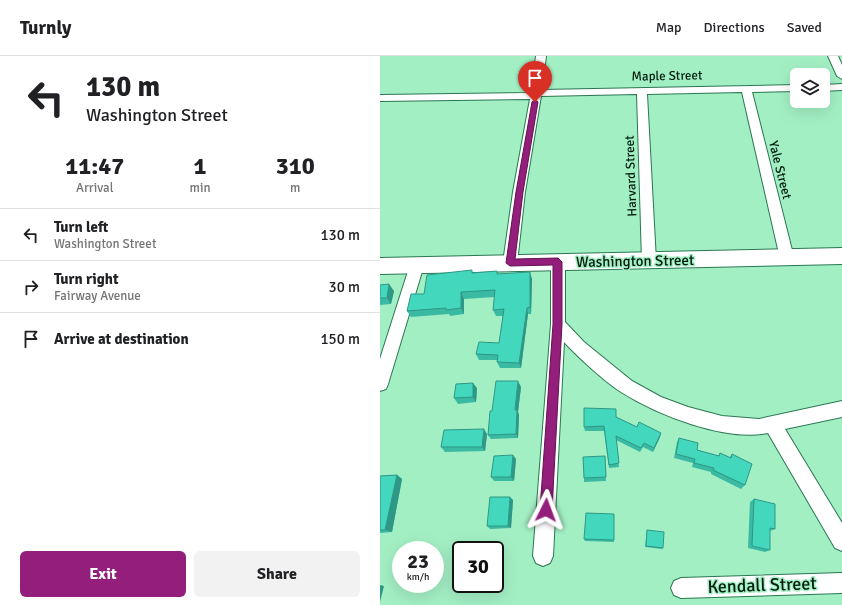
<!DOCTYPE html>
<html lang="en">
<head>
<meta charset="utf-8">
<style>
	:root { --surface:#fff; --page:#f2f2f2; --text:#202124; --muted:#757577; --line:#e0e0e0; --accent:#941e7b }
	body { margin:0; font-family:Signika,sans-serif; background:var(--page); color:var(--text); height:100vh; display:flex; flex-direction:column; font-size:15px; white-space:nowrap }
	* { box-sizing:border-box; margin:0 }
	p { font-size:13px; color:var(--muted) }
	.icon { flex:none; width:22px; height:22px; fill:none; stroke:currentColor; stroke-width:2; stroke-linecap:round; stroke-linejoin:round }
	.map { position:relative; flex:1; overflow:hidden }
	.drawer { display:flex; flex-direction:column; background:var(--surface); width:380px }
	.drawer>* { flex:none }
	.top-card { background:#fff; color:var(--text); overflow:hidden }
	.tools { position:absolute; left:410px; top:12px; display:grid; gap:8px }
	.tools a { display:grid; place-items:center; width:40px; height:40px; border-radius:6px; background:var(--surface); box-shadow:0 4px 16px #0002; font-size:20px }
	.speed { position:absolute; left:12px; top:485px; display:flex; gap:8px; font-size:20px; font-weight:700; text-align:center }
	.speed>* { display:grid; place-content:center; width:52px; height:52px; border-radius:50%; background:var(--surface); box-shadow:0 4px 16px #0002; line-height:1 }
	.speed small { font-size:10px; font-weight:400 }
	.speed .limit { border:2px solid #111; border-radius:6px; background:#fff; color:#111 }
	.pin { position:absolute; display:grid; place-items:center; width:34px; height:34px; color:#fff; margin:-41px -17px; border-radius:50% 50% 50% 0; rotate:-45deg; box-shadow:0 0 4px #0007 }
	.pin .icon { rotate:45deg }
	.me { position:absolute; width:44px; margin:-22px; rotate:3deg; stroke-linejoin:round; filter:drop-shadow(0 0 3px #0008) }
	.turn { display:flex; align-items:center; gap:14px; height:84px; padding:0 20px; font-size:18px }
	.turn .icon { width:52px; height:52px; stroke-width:2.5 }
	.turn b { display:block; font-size:28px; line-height:34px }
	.eta { display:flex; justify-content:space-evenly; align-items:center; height:68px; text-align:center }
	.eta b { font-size:24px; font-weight:700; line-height:28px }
	.primary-button { display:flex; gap:8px; margin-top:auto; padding:8px 20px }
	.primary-button a { flex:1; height:46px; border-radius:6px; background:var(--accent); color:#fff; font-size:16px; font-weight:700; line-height:46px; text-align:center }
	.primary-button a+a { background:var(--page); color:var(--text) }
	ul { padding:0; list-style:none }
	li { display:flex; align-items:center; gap:12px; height:52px; padding:0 20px; border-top:1px solid var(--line) }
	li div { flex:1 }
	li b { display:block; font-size:15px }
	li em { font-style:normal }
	header { display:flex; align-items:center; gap:24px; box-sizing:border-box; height:56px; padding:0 20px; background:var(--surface); border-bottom:1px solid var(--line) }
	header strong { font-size:19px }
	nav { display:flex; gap:22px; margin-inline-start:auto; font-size:14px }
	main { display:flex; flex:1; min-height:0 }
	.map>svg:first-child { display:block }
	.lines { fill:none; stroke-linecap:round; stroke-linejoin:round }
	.minor-casing { stroke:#2a7752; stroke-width:2 }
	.secondary-casing { stroke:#2a7752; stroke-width:2 }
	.minor { fill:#fff; fill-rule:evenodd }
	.secondary { fill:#fff; fill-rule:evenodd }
	.wall { fill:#3abaa3 }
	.shaded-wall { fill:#2f9785 }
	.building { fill:#43d8be; stroke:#2f9785 }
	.route { fill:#941e7b; stroke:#601450 }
	.labels { text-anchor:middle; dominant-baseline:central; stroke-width:3; stroke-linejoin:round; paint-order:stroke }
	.far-street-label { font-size:13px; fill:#001c0d; stroke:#a3efc4 }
	.street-label { font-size:15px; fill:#001c0d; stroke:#a3efc4 }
	.near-street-label { font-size:18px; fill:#001c0d; stroke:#a3efc4 }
</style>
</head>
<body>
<header>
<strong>Turnly</strong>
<nav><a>Map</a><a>Directions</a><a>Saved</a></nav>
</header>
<main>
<section class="drawer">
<div class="top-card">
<div class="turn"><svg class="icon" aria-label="left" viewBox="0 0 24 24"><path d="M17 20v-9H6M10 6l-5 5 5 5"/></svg><div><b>130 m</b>Washington Street</div></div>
</div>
<div class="eta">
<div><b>11:47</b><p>Arrival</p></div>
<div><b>1</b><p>min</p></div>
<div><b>310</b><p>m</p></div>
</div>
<ul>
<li><svg class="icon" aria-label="left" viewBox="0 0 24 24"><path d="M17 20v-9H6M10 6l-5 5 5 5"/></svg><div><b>Turn left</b><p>Washington Street</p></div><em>130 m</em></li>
<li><svg class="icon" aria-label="right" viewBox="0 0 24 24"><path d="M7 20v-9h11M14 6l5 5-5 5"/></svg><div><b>Turn right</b><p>Fairway Avenue</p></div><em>30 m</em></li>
<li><svg class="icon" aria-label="arrive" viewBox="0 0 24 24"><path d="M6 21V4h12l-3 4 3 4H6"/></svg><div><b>Arrive at destination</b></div><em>150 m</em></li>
</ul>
<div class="primary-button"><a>Exit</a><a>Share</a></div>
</section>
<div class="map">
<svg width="462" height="549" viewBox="0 0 462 549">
	<rect width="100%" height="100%" fill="#a3efc4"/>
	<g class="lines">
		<g class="minor-casing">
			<g id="minor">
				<polygon points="156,0 166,0 162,34 417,29 417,35 372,36 414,202 412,206 407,207 402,206 400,202 362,36 267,38 276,205 274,209 269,210 264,209 262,205 257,38 161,40 145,136 137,207 135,211 130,212 125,211 123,207 133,136 150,43 0,45 0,39 151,37"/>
				<polygon points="448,0 458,0 462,9 462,23 457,20"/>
				<polygon points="462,28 462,34 443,35 443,29"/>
				<path d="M178 201 183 202 185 206V266L204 286 252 325 281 341 308 351 342 360 379 363 462 345V361L405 373 462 467V495L455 492 388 377C346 386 277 359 241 336 224 325 198 301 184 286L173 500 170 507 163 510 156 507 153 500 171 268V206L173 202Z"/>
				<polygon points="37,204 42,205 44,209 8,328 6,333 0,335 0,303 30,209 32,205"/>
				<polygon points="462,517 462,537 301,542 294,539 291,532 294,525 301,522"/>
			</g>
		</g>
		<g class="secondary-casing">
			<polygon id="secondary" points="462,192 462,208 0,218 0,202"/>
		</g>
		<use href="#minor" class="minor"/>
		<use href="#secondary" class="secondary"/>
	</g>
	<g class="wall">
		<polygon points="117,215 118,218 152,223 151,258 148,258 141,312 120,312 117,306 118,304 99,304 96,298 119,287 123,260 116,260 113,254 115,241 84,243 84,258 70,260 69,258 31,261 27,255 44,238 93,217"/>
		<polygon points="0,229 14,235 11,248 0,249"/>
		<polygon points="141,331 138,356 139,359 138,382 111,383 108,379 112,355"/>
		<polygon points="97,332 96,346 78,348 74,342"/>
		<polygon points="236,361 257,371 280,381 273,396 263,391 260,396 236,384 239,411 229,412 224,375 205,375 204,371"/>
		<polygon points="107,378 105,395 65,396 61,391"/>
		<polygon points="299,382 317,394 338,400 340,397 349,402 352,398 365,429 361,433 331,418 331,416 312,411 313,407 294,402 297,386"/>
		<polygon points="225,400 226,425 204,426 204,422"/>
		<polygon points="136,403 134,425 114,425 111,421"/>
		<polygon points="17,419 22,423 12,476 0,477 0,420"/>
		<polygon points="374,443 395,473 390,475 390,494 385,496 368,492 370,446"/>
		<polygon points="133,444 131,472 110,473 107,470"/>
		<polygon points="234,458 234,486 205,485 204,483"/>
		<polygon points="267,474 283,492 282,493 265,491"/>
	</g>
	<g class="shaded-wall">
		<polygon points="150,216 152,223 151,258 150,251"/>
		<polygon points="9,228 14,235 11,248 7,242"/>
		<polygon points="81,236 84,243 84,258 81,252"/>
		<polygon points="147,252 148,258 141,312 139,307"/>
		<polygon points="138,325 141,331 138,356 139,359 138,382 136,378 135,354"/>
		<polygon points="93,327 97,332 96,346 93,341"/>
		<polygon points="104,373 107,378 105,395 102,391"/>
		<polygon points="281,377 280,381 273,396 274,392"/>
		<polygon points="133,399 136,403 134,425 131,421"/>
		<polygon points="17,419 22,423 12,476 5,474"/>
		<polygon points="130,441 133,444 131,472 128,470"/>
		<polygon points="0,529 4,530 0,546"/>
	</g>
	<g class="building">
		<polygon points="92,214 92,217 117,215 117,218 150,216 150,251 147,252 139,307 117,306 118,299 96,298 99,286 119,287 124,253 113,254 115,234 81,236 81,252 66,254 66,252 27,255 31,238 44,238 47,219"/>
		<polygon points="9,228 7,242 0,242 0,229"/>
		<polygon points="116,325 138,325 135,354 137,354 136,378 108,379 110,355 112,355"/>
		<polygon points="93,327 93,341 74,342 76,328"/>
		<polygon points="204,352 236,353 236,361 257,371 259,366 281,377 274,392 264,387 261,392 236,380 239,407 229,409 224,370 204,371"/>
		<polygon points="104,373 102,391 61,391 64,374"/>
		<polygon points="299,382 318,387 317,394 339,400 340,397 351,402 352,398 372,408 365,429 333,414 334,412 314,407 315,403 296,398"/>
		<polygon points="133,399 131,421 111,421 114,400"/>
		<polygon points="225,400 226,421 204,422 203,401"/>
		<polygon points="17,419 5,474 0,474 0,420"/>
		<polygon points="110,441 130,441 128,470 107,470"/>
		<polygon points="374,443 395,448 395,473 390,472 390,494 372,490"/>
		<polygon points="206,457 234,458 234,484 204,483"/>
		<polygon points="267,474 284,476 283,492 266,490"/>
	</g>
	<polygon class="route" points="155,44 158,46 143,136 135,203 178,202 182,206 182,268 172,454 170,458 166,459 162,458 160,454 173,268 173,209 130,210 126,207 136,136 152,46"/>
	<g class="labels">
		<g class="far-street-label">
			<text transform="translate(287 20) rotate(-1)">Maple Street</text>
			<text transform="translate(400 114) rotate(76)">Yale Street</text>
			<text transform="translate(251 120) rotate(-92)">Harvard Street</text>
		</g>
		<g class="street-label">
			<text transform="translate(255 205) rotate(-1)">Washington Street</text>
		</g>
		<g class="near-street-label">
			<text transform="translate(382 529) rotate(-2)">Kendall Street</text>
		</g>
	</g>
</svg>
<div class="tools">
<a><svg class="icon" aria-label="layers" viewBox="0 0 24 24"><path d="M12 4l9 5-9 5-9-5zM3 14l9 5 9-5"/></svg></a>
</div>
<div class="speed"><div>23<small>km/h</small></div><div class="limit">30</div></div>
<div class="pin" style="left:155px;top:46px;background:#d93025"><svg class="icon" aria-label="arrive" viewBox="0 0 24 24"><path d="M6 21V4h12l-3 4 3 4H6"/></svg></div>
<svg class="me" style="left:166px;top:454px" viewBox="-20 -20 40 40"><path d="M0-17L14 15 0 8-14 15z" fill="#941e7b" stroke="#fff" stroke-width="4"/></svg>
</div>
</main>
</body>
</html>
